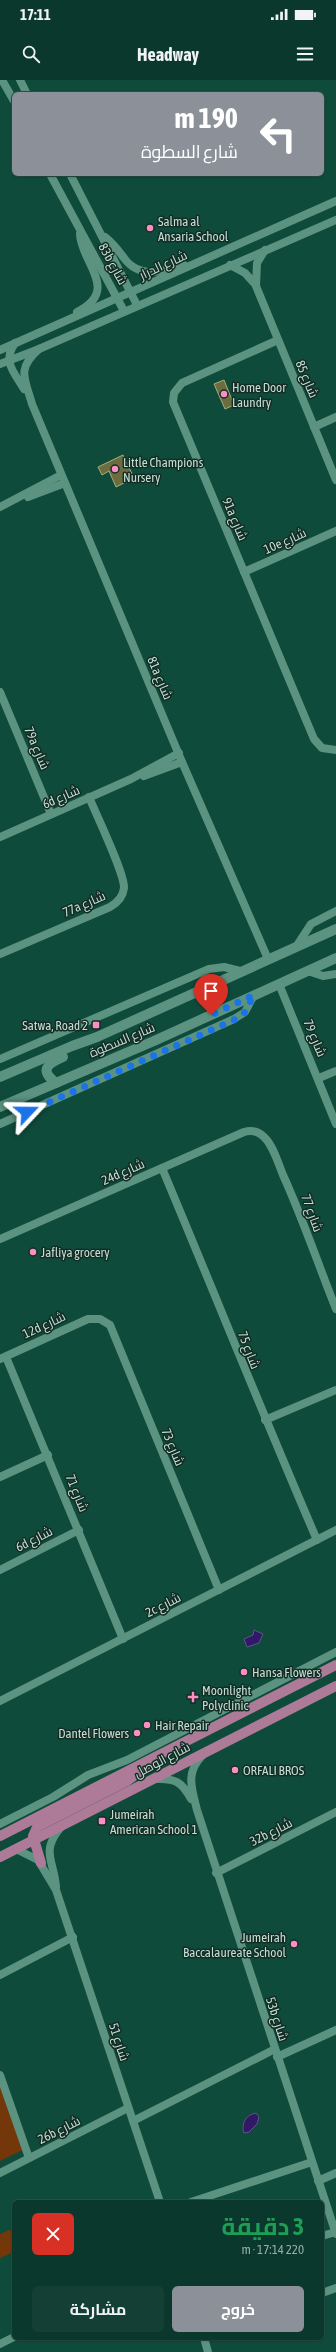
<!DOCTYPE html>
<html lang="ar">
<head>
<meta charset="utf-8">
<style>
	:root { --surface:#0a382c; --page:#133f34; --text:#f1f3f6; --muted:#99aca9; --line:#2a5248; --accent:#8c9099 }
	body { margin:0; font-family:"Asap Condensed",Cairo,sans-serif; background:var(--page); color:var(--text); direction:rtl; height:100vh; display:flex; flex-direction:column; font-size:15px; white-space:nowrap }
	* { box-sizing:border-box; margin:0 }
	p { font-size:13px; color:var(--muted) }
	.icon { flex:none; width:22px; height:22px; fill:none; stroke:currentColor; stroke-width:2; stroke-linecap:round; stroke-linejoin:round }
	.map { position:relative; flex:1; overflow:hidden; direction:ltr }
	.panel { position:absolute; left:12px; top:2120px; width:312px; height:140px; display:flex; flex-direction:column; background:var(--surface); border-radius:6px; box-shadow:0 1px 3px #0004,0 0 0 1px var(--line); direction:rtl }
	.panel>* { flex:none }
	.banner { position:absolute; left:12px; top:12px; width:312px; height:84px; border-radius:6px; box-shadow:0 1px 3px #0004,0 0 0 1px var(--line); direction:rtl; background:#8c9099; color:#fff; overflow:hidden }
	.pin { position:absolute; display:grid; place-items:center; width:34px; height:34px; color:#fff; margin:-41px -17px; border-radius:50% 50% 50% 0; rotate:-45deg; box-shadow:0 0 4px #0007 }
	.pin .icon { rotate:45deg }
	.me { position:absolute; width:44px; margin:-22px; rotate:67deg; stroke-linejoin:round; filter:drop-shadow(0 0 3px #0008) }
	.turn { display:flex; align-items:center; gap:14px; height:84px; padding:0 20px; font-size:18px }
	.turn .icon { width:52px; height:52px; stroke-width:2.5 }
	.turn b { display:block; font-size:28px; line-height:34px }
	.round { display:grid; place-items:center; flex:none; width:42px; height:42px; border-radius:6px; background:var(--page) }
	.summary { display:flex; align-items:center; justify-content:space-between; height:68px; padding:0 20px }
	h1 { font-size:24px; font-weight:700; line-height:30px; color:#1e9e55 }
	.cta { display:flex; gap:8px; margin-top:auto; padding:8px 20px }
	.cta a { flex:1; height:46px; border-radius:6px; background:var(--accent); color:#fff; font-size:16px; font-weight:700; line-height:46px; text-align:center }
	.cta a+a { background:var(--page); color:var(--text) }
	.status { display:flex; justify-content:space-between; align-items:center; height:28px; padding:0 20px; background:var(--surface); direction:ltr }
	.status svg { height:11px; fill:currentColor }
	header { display:flex; justify-content:space-between; align-items:center; height:52px; padding:0 20px; background:var(--surface); font-size:18px; font-weight:700 }
	.map>svg:first-child { display:block }
	.green { fill:#74370a }
	.water { fill:#311967; stroke:#5d5488 }
	.building { fill:#6b6d3f; stroke:#aaac7c }
	.lines { fill:none; stroke-linecap:round; stroke-linejoin:round }
	.minor { stroke:#5b9380; stroke-width:8 }
	.secondary { stroke:#5b9380; stroke-width:10 }
	.primary { stroke:#ad7b98; stroke-width:10 }
	.route { stroke:#1a73e8; stroke-width:7; stroke-dasharray:0 12.6 }
	.poi-dot { fill:#fb8fc3; stroke:#142c24; stroke-width:1.5 }
	.labels { text-anchor:middle; dominant-baseline:central; stroke-width:3; stroke-linejoin:round; paint-order:stroke }
	.poi-label { font-size:13px; fill:#c3dfd4; stroke:#142c24; text-anchor:start }
	.street-label { font-size:13px; fill:#c3dfd4; stroke:#142c24 }
</style>
</head>
<body>
<div class="status"><b>17:11</b><svg viewBox="0 0 49 12"><path d="M0 12V9h3v3zM5 12V6h3v6zM10 12V3h3v9zM15 12V0h3v12zM26 1h20v11H26zM47 4h2v5h-2z"/></svg></div>
<header><svg class="icon" aria-label="menu" viewBox="0 0 24 24"><path d="M4 6h16M4 12h16M4 18h16"/></svg>Headway<svg class="icon" aria-label="search" viewBox="0 0 24 24"><circle cx="10" cy="10" r="6"/><path d="M15 15l6 6"/></svg></header>
<div class="map">
<svg width="336" height="2272" viewBox="0 0 336 2272">
	<rect width="100%" height="100%" fill="#0e4b3b"/>
	<g class="green">
		<polygon points="0,2004 23,2070 0,2081"/>
		<polygon points="14,2148 14,2172 0,2178 0,2154"/>
	</g>
	<g class="water">
		<polygon points="254,1550 263,1554 259,1563 247,1567 244,1559 253,1555"/>
		<path d="M256 2033 259 2037 257 2044 249 2052 244 2053 243 2050C243 2041 246 2035 256 2033Z"/>
	</g>
	<g class="building">
		<polygon points="224,300 234,325 225,329 214,304"/>
		<polygon points="123,375 134,398 116,407 109,391 102,395 98,387"/>
	</g>
	<g class="lines">
		<g class="minor">
			<polyline points="2,0 14,21"/>
			<polyline points="20,0 27,14"/>
			<polyline points="50,94 124,231"/>
			<polyline points="70,94 137,225"/>
			<path d="M105 157C113 163 118 170 124 178 139 199 164 192 184 185"/>
			<polyline points="265,170 257,183 256,206 336,400"/>
			<polyline points="230,185 245,193 256,205"/>
			<path d="M77 232C121 210 81 183 80 154"/>
			<polyline points="278,260 182,303 174,313 173,322 314,659 322,668 336,670"/>
			<path d="M15 263C2 282 14 292 24 309"/>
			<path d="M39 269C16 289 25 299 32 324L182 682 268 879"/>
			<polyline points="0,270 336,121"/>
			<polyline points="0,284 39,269 336,140"/>
			<polyline points="314,347 336,337"/>
			<polyline points="28,417 65,403"/>
			<polyline points="0,427 61,395"/>
			<polyline points="244,492 336,451"/>
			<polyline points="0,612 51,734"/>
			<polyline points="144,696 182,682"/>
			<polyline points="0,757 131,699 179,673"/>
			<polyline points="296,867 311,844 336,831"/>
			<path d="M0 874 110 827C117 823 123 817 124 808 125 794 96 734 89 717"/>
			<polyline points="308,891 323,896 336,894"/>
			<polyline points="279,904 336,1044"/>
			<polyline points="0,979 209,889 224,887 240,891"/>
			<polyline points="319,998 336,991"/>
			<polyline points="0,1044 234,939 245,932 254,915"/>
			<path d="M162 1088C214 1212 264 1337 317 1460"/>
			<path d="M0 1159 244 1052C251 1050 258 1051 264 1057 273 1065 278 1083 283 1095 303 1139 318 1184 336 1229"/>
			<polyline points="6,1277 123,1559"/>
			<polyline points="0,1279 88,1239 100,1239 110,1245 219,1510"/>
			<polyline points="265,1340 336,1310"/>
			<polyline points="0,1397 48,1375"/>
			<polyline points="0,1490 79,1450"/>
			<polyline points="0,1621 336,1450"/>
			<path d="M202 1676C185 1693 192 1709 197 1730L336 2154"/>
			<path d="M156 1699C175 1698 182 1702 191 1719"/>
			<polyline points="0,1744 53,1717 88,1695 127,1680 336,1572"/>
			<polyline points="16,1769 38,1780 56,1810 160,2122"/>
			<polyline points="216,1793 336,1732"/>
			<path d="M56 1807C54 1780 40 1772 61 1747"/>
			<polyline points="0,1895 73,1857"/>
			<polyline points="277,1977 336,1950"/>
			<polyline points="0,1995 29,2078"/>
			<polyline points="133,2041 275,1969"/>
			<polyline points="0,2093 128,2028"/>
			<polyline points="318,2101 336,2093"/>
			<polyline points="191,2122 312,2082"/>
			<polyline points="322,2156 335,2152"/>
			<polyline points="322,2213 336,2208"/>
			<polyline points="204,2258 208,2272"/>
			<polyline points="0,2264 14,2257"/>
		</g>
		<g class="secondary">
			<polyline points="0,997 72,966 97,957 336,849"/>
			<path d="M56 1003C39 990 47 984 63 977"/>
			<polyline points="0,1027 154,961 336,878"/>
		</g>
		<g class="primary">
			<polyline points="0,1756 336,1585"/>
			<polyline points="0,1777 336,1606"/>
			<polyline points="41,1783 33,1756 37,1747 127,1701 145,1688"/>
		</g>
	</g>
	<g class="lines">
		<polyline class="route" points="27,1032 234,940 245,932 254,915 211,935"/>
	</g>
	<g class="poi-dot">
		<circle cx="150" cy="148" r="4"/>
		<circle cx="224" cy="314" r="4"/>
		<circle cx="115" cy="389" r="4"/>
		<rect x="92" y="941" width="8" height="8" rx="2"/>
		<circle cx="33" cy="1172" r="4"/>
		<circle cx="244" cy="1592" r="4"/>
		<path d="M191 1611h4v4h4v4h-4v4h-4v-4h-4v-4h4z"/>
		<circle cx="147" cy="1645" r="4"/>
		<circle cx="137" cy="1653" r="4"/>
		<circle cx="235" cy="1690" r="4"/>
		<rect x="98" y="1737" width="8" height="8" rx="2"/>
		<circle cx="294" cy="1864" r="4"/>
	</g>
	<g class="labels">
		<g class="poi-label">
			<text x="158" y="141">Salma al<tspan x="158" dy="15">Ansaria School</tspan></text>
			<text x="232" y="307">Home Door<tspan x="232" dy="15">Laundry</tspan></text>
			<text x="123" y="382">Little Champions<tspan x="123" dy="15">Nursery</tspan></text>
			<text x="88" y="945" text-anchor="end">Satwa, Road 2</text>
			<text x="41" y="1172">Jafliya grocery</text>
			<text x="252" y="1592">Hansa Flowers</text>
			<text x="202" y="1610">Moonlight<tspan x="202" dy="15">Polyclinic</tspan></text>
			<text x="155" y="1645">Hair Repair</text>
			<text x="129" y="1653" text-anchor="end">Dantel Flowers</text>
			<text x="243" y="1690">ORFALI BROS</text>
			<text x="110" y="1734">Jumeirah<tspan x="110" dy="15">American School 1</tspan></text>
			<text x="286" y="1857" text-anchor="end">Jumeirah<tspan x="286" dy="15">Baccalaureate School</tspan></text>
		</g>
		<g class="street-label">
			<text transform="translate(113 184) rotate(61)">83b شارع</text>
			<text transform="translate(163 185) rotate(-25)">شارع الدرار</text>
			<text transform="translate(307 299) rotate(67)">شارع 85</text>
			<text transform="translate(235 439) rotate(67)">91a شارع</text>
			<text transform="translate(285 461) rotate(-24)">10e شارع</text>
			<text transform="translate(160 598) rotate(67)">81a شارع</text>
			<text transform="translate(37 668) rotate(67)">79a شارع</text>
			<text transform="translate(61 717) rotate(-24)">6d شارع</text>
			<text transform="translate(84 824) rotate(-24)">77a شارع</text>
			<text transform="translate(315 958) rotate(67)">شارع 79</text>
			<text transform="translate(122 960) rotate(-23)">شارع السطوة</text>
			<text transform="translate(123 1092) rotate(-24)">24d شارع</text>
			<text transform="translate(312 1133) rotate(70)">شارع 77</text>
			<text transform="translate(44 1245) rotate(-25)">12d شارع</text>
			<text transform="translate(249 1270) rotate(69)">شارع 75</text>
			<text transform="translate(173 1367) rotate(67)">شارع 73</text>
			<text transform="translate(77 1413) rotate(68)">شارع 71</text>
			<text transform="translate(34 1459) rotate(-27)">6d شارع</text>
			<text transform="translate(163 1525) rotate(-27)">2c شارع</text>
			<text transform="translate(162 1680) rotate(-28)">شارع الوصل</text>
			<text transform="translate(271 1752) rotate(-27)">32b شارع</text>
			<text transform="translate(277 1939) rotate(72)">53b شارع</text>
			<text transform="translate(119 1962) rotate(72)">شارع 51</text>
			<text transform="translate(59 2050) rotate(-27)">26b شارع</text>
		</g>
	</g>
</svg>
<div class="pin" style="left:211px;top:935px;background:#d93025"><svg class="icon" aria-label="arrive" viewBox="0 0 24 24"><path d="M6 21V4h12l-3 4 3 4H6"/></svg></div>
<svg class="me" style="left:27px;top:1032px" viewBox="-20 -20 40 40"><path d="M0-17L14 15 0 8-14 15z" fill="#1a73e8" stroke="#fff" stroke-width="4"/></svg>
<div class="banner">
<div class="turn"><svg class="icon" aria-label="left" viewBox="0 0 24 24"><path d="M17 20v-9H6M10 6l-5 5 5 5"/></svg><div><b>190 m</b>شارع السطوة</div></div>
</div>
<section class="panel">
<div class="summary"><div><h1>3 دقيقة</h1><p>220 m · 17:14</p></div><a class="round" style="background:#d93025;color:#fff"><svg class="icon" aria-label="close" viewBox="0 0 24 24"><path d="M6 6l12 12M18 6L6 18"/></svg></a></div>
<div class="cta"><a>خروج</a><a>مشاركة</a></div>
</section>
</div>
</body>
</html>
